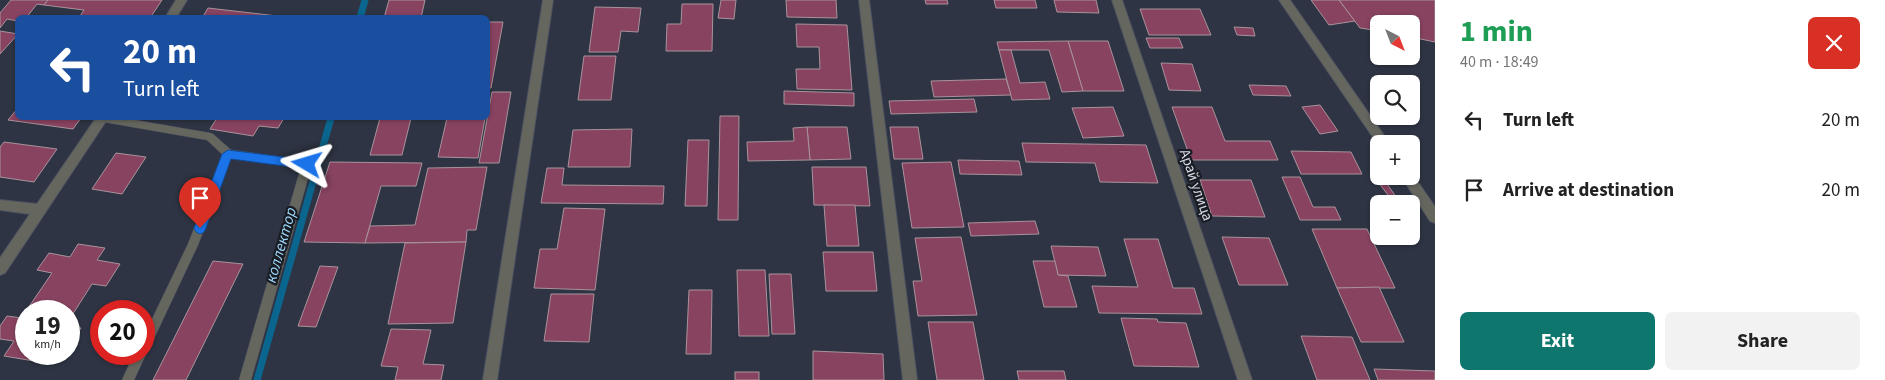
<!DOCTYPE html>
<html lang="en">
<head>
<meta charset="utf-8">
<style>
	:root { --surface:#fff; --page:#f2f2f2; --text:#222; --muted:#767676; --accent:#0f766e }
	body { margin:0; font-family:"Source Sans 3",sans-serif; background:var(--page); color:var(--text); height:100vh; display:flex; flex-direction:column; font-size:19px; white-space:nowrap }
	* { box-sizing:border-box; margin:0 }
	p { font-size:16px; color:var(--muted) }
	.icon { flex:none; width:28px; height:28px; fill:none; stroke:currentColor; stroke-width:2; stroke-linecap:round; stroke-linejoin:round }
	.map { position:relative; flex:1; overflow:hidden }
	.drawer { display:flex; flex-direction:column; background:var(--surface); width:450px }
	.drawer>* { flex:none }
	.hud { position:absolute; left:15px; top:15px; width:475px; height:105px; border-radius:8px; box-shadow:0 1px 4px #0004; background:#1a4fa0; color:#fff; overflow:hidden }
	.needle { width:32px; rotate:138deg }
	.tools { position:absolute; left:1370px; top:15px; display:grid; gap:10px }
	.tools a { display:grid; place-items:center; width:50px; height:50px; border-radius:8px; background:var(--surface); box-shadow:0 1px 4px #0004; font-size:25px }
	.speed { position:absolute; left:15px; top:300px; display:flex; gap:10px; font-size:25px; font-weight:700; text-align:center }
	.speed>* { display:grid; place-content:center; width:65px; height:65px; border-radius:50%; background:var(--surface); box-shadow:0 1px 4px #0004; line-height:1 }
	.speed small { font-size:12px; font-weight:400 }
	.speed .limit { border:8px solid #d22; background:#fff; color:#111 }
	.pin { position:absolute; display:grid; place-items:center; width:42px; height:42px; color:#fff; margin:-51px -21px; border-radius:50% 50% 50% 0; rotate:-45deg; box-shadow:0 0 5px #0007 }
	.pin .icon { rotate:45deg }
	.me { position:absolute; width:55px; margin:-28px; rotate:277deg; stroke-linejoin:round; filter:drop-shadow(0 0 4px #0008) }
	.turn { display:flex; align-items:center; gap:18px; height:105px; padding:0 25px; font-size:22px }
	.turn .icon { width:65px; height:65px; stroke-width:2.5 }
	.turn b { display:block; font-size:35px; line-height:42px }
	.round { display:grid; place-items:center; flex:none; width:52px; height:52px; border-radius:8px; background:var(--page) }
	.overview { display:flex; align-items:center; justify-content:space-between; height:85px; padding:0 25px }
	h1 { font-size:30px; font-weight:700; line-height:38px; color:#1e9e55 }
	.action { display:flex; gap:10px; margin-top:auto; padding:10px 25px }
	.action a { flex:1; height:58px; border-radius:8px; background:var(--accent); color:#fff; font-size:20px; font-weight:700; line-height:58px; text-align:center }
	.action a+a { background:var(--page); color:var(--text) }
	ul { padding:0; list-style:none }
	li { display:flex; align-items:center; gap:15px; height:70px; padding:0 25px }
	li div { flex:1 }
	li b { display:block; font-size:19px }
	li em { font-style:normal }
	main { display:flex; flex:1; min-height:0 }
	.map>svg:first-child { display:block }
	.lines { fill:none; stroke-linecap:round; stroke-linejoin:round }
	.stream { stroke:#0a668e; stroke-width:7 }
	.building { fill:#884361; stroke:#a8939b }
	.lane-casing { stroke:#4d5260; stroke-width:1 }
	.street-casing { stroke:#4d5260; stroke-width:2 }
	.lane { fill:#65675f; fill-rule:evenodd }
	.street { fill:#65675f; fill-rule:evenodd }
	.route { fill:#1a73e8; stroke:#114b97 }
	.labels { text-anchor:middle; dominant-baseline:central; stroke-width:4.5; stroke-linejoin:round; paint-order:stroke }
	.street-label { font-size:15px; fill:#d8dbe5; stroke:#191c22 }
	.water-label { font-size:16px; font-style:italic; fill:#9dd7fb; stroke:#191c22 }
</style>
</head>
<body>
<main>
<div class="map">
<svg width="1435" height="380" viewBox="0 0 1435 380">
	<rect width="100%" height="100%" fill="#2e3443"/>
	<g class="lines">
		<g class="stream">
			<polyline points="360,18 365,0"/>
			<polyline points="257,380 331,118"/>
		</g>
	</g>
	<g class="building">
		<polygon points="11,0 48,0 44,5 37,4 26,18 18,18 18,21 7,19 0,28 0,13"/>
		<polygon points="48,0 162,0 150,18 80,16 84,10 44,5"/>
		<polygon points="389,0 425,0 421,18 384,18"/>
		<polygon points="721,0 736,0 734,19 718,18"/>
		<polygon points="786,0 836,0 837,18 787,17"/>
		<polygon points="925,0 947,0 948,4 926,4"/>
		<polygon points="994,0 1035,0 1037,8 996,8"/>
		<polygon points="1054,0 1096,0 1099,13 1057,12"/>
		<polygon points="1311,0 1339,0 1355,21 1329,25"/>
		<polygon points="1339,0 1435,0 1435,42 1411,37 1411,24 1379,24 1379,31 1360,28"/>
		<polygon points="682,4 713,4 712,51 666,51 667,24 681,24"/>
		<polygon points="595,7 641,8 638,32 621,31 618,52 589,52"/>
		<polygon points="208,8 295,18 202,18"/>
		<polygon points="1140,9 1200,9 1211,35 1149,35"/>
		<polygon points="488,22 503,22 491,88 488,88"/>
		<polygon points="796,24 847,25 852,90 797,89 796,69 820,69 819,47 797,47"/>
		<polygon points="1234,27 1253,28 1255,36 1237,35"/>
		<polygon points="0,31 18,34 0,54"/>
		<polygon points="1146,38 1179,38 1183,48 1150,48"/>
		<polygon points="1068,41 1108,41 1124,91 1083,91"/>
		<polygon points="1068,41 1083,91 1062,92 1049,50 999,50 997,42"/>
		<polygon points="999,50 1011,50 1020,83 1045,82 1050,99 1012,100"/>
		<polygon points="584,56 616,56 611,100 578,100"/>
		<polygon points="1161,63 1192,64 1201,91 1169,90"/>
		<polygon points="1006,79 1011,95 934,97 931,81"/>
		<polygon points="1249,85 1286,86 1291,96 1253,95"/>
		<polygon points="784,91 854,93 854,106 784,104"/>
		<polygon points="492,92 511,92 499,163 479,163"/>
		<polygon points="974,99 977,112 891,114 889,101"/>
		<polygon points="1320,105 1338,131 1320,134 1302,107"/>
		<polygon points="1113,107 1124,136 1083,138 1072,108"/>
		<polygon points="1172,107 1212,107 1225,141 1270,141 1278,160 1191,160"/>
		<polygon points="18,108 18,118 81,118 73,129 8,120"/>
		<polygon points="720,116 739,116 738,220 718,220"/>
		<polygon points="217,118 284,118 278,128 259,126 253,136 210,129"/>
		<polygon points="380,118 411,118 402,155 370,155"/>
		<polygon points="447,118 485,118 478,158 438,157"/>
		<polygon points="807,127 847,127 851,159 810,160"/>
		<polygon points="807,127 810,160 748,161 747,142 794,141 793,128"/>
		<polygon points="890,127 918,127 923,159 894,159"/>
		<polygon points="632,129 630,167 568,167 573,130"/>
		<polygon points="688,140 709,140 707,206 685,206"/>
		<polygon points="4,142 57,149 34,182 0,177 0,147"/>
		<polygon points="1022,143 1146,145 1158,183 1100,182 1095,163 1026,162"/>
		<polygon points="1291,151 1351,152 1362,174 1301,174"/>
		<polygon points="116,153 146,157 122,194 92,189"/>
		<polygon points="958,160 1019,161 1022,175 960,174"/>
		<polygon points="330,162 422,163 416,186 381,186 365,243 304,242"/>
		<polygon points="951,162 964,227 912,228 902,163"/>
		<polygon points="487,167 476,230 467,230 466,242 365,243 370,226 415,225 428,168"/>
		<polygon points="812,167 866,167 870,206 814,205"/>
		<polygon points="547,168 564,168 562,185 664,186 663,204 541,203"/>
		<polygon points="1282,177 1300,177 1313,207 1335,207 1341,220 1300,220"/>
		<polygon points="1200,180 1251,180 1265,217 1212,216"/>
		<polygon points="1385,181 1401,204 1379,204 1379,206 1376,202 1391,199 1378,182"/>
		<polygon points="824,205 855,205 859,246 827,246"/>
		<polygon points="564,208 605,209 595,290 534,288 540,249 557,249"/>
		<polygon points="1035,221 1039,234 971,236 968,223"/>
		<polygon points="1312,229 1367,229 1395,288 1337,288"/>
		<polygon points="961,237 977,315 918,316 913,281 922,281 915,238"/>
		<polygon points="1222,237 1269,238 1288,285 1239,285"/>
		<polygon points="1124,239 1158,239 1173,288 1194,288 1202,314 1099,313 1092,286 1138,287"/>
		<polygon points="466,242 453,323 388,324 405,243"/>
		<polygon points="78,244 105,248 97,260 120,264 106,286 92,284 69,320 69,311 26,311 52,273 37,270 49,253 70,257"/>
		<polygon points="1051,246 1098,247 1106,276 1058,275"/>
		<polygon points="823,252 873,252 877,291 826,291"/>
		<polygon points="213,261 243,264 186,380 153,380"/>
		<polygon points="1033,261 1055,261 1058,275 1068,276 1077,307 1044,307"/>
		<polygon points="320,266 338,267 316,327 298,326"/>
		<polygon points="737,270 765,270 769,336 739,336"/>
		<polygon points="769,274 791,274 795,334 772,334"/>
		<polygon points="1379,287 1404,342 1361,342 1337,288"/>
		<polygon points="689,290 712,290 711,354 686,354"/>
		<polygon points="551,294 594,294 589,342 544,341"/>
		<polygon points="26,312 26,354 39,354 34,361 4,356 14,341 0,339 0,326 7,316 22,318"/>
		<polygon points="1121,318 1157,319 1158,322 1186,323 1199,367 1134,366"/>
		<polygon points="928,322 973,322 984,380 937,380"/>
		<polygon points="69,326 81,328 69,347"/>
		<polygon points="391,329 431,330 423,364 444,365 441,380 395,380 398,367 381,366"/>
		<polygon points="1301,336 1352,337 1370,380 1317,380"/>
		<polygon points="813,351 883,354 884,380 813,380"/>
		<polygon points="1374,369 1435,371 1435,380 1378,380"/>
		<polygon points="1017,371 1064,371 1066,380 1019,380"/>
		<rect x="735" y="372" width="24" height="8"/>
	</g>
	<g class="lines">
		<g class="lane-casing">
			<polygon id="lane" points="100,118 123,118 210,133 213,134 231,150 310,161 312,164 251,380 239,380 301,167 231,158 198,245 148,351 145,352 146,354 134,380 122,380 134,354 144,354 144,336 188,244 223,155 207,140 104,122 101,121"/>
		</g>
		<g class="street-casing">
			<g id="street">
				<polygon points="176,0 187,0 176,18 165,18"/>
				<polygon points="543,0 553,0 497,380 483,380"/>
				<polygon points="859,0 869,0 917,380 903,380"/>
				<polygon points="1112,0 1122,0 1252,380 1238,380"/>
				<polygon points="1279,0 1290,0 1390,144 1379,144 1379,146"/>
				<polygon points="96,118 108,118 5,273 0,275 0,258 30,214 0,210 0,200 37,204"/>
				<polygon points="1411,172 1435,207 1435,223 1430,221 1401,176 1411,176"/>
			</g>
		</g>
		<use href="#lane" class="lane"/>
		<use href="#street" class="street"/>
	</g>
	<polygon class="route" points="228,150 307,160 312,164 307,169 231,159 206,228 204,232 200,234 196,232 194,228 222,154"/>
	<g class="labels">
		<g class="street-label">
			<text transform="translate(1196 185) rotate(71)">Арай улица</text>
		</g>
		<g class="water-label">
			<text transform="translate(281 245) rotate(-74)">коллектор</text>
		</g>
	</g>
</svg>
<div class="tools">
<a><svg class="needle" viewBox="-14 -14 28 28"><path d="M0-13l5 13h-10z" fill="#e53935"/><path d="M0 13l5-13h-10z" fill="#767676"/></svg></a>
<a><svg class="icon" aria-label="search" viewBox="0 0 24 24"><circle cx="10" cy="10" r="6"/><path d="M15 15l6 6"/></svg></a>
<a>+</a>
<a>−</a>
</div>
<div class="speed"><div>19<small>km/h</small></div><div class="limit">20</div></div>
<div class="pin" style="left:200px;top:228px;background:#d93025"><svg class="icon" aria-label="arrive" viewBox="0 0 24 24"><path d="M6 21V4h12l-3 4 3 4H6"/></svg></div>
<svg class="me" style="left:307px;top:164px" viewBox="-20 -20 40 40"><path d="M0-17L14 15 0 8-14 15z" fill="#1a73e8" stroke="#fff" stroke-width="4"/></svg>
<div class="hud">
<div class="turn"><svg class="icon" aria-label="left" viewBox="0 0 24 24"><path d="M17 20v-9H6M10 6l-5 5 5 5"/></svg><div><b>20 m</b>Turn left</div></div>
</div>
</div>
<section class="drawer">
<div class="overview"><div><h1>1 min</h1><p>40 m · 18:49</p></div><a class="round" style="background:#d93025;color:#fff"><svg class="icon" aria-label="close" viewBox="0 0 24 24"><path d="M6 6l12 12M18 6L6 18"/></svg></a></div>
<ul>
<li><svg class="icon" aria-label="left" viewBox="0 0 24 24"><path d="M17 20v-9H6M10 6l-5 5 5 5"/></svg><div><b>Turn left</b></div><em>20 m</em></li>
<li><svg class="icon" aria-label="arrive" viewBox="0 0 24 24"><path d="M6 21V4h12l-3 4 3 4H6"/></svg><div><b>Arrive at destination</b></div><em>20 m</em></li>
</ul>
<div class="action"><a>Exit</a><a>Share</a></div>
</section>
</main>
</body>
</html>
